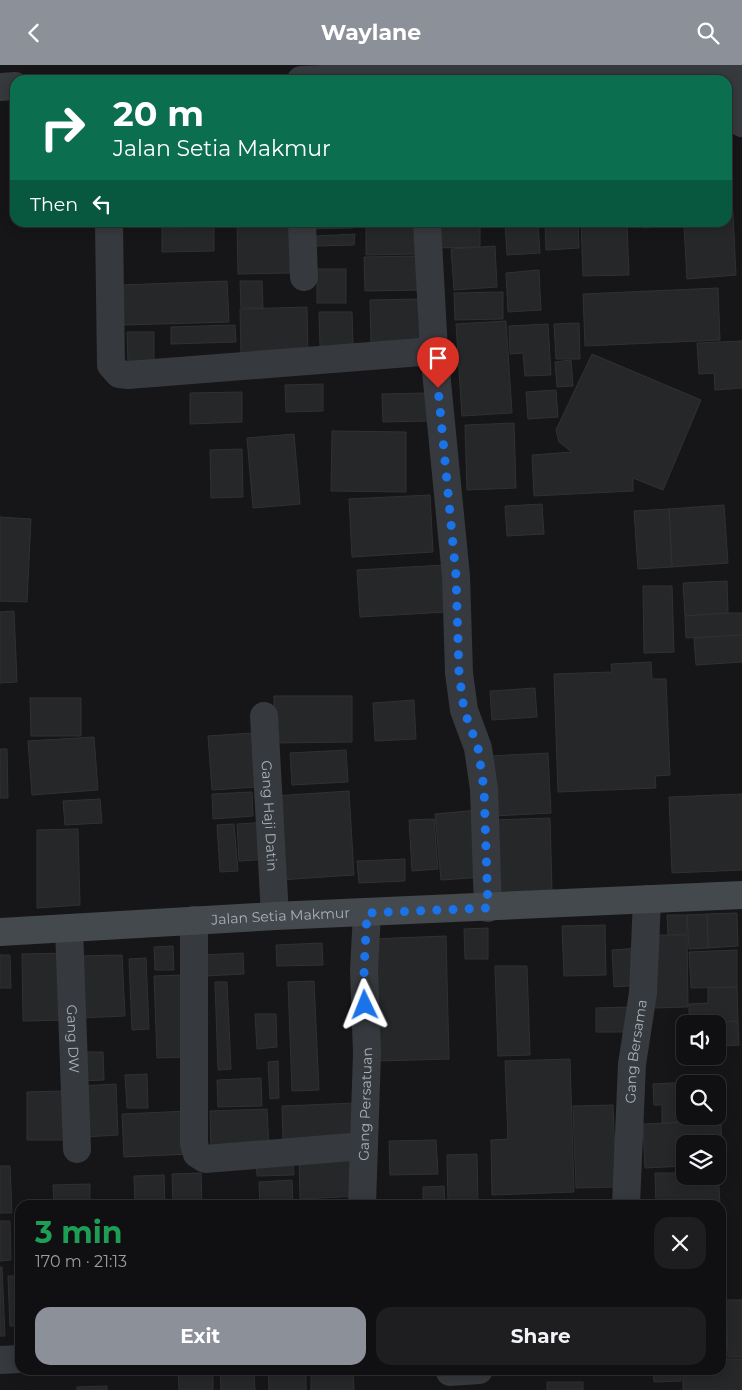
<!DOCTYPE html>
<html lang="en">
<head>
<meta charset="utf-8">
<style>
	:root { --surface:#101012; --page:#1e1e20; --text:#f1f3f6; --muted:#9c9d9f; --line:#303032; --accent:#8c9099 }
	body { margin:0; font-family:Montserrat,sans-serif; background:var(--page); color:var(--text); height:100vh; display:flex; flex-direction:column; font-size:19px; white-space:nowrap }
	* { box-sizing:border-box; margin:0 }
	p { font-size:16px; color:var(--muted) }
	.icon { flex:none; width:28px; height:28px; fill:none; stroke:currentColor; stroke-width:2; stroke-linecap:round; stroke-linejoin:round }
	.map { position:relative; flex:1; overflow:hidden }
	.panel { position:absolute; left:15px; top:1135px; width:711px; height:175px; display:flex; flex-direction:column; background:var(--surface); border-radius:15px; box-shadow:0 2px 12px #0003,0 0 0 1px var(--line) }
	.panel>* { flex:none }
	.banner { position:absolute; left:10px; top:10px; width:722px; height:152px; border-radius:15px; box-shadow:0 2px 12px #0003,0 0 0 1px var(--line); background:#0b6e4f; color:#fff; overflow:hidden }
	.fabs { position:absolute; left:676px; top:950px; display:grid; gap:10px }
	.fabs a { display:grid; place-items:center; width:50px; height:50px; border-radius:10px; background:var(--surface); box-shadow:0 2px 12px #0003,0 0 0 1px var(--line); font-size:25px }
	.pin { position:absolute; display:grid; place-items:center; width:42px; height:42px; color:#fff; margin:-51px -21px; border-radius:50% 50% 50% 0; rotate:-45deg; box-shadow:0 0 5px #0007 }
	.pin .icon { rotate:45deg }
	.me { position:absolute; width:55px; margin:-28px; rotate:358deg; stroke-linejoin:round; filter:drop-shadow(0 0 4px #0008) }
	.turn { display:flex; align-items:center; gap:18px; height:105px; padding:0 20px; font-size:22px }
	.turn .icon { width:65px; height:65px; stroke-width:2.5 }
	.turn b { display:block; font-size:35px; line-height:42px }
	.then { display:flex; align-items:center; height:48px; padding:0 20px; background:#0003; gap:10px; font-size:19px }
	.round { display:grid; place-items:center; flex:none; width:52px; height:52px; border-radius:15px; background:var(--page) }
	.head { display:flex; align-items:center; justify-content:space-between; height:85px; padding:0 20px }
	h1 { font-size:30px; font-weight:700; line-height:38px; color:#1e9e55 }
	.primary-button { display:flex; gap:10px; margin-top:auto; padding:10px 20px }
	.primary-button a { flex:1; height:58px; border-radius:15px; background:var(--accent); color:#fff; font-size:20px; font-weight:700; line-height:58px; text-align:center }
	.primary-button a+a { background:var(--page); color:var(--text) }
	header { display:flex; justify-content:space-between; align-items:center; height:65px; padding:0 20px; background:var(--accent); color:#fff; font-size:22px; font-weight:700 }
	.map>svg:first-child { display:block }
	.building { fill:#262729; stroke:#303134; fill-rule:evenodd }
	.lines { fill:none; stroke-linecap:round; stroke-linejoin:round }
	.minor { stroke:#36393d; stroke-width:28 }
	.secondary { stroke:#44494d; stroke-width:28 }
	.route { stroke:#1a73e8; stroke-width:9; stroke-dasharray:0 16.2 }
	.labels { text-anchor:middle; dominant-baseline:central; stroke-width:5; stroke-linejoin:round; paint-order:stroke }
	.street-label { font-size:14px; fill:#a7b1b9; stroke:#111113 }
</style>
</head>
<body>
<header><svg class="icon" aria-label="back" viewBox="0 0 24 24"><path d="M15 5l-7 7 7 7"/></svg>Waylane<svg class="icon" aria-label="search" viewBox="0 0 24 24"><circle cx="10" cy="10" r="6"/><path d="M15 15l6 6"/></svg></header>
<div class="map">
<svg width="742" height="1325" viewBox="0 0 742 1325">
	<rect width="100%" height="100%" fill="#161618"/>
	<g class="building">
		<polygon points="728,108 731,108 736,210 687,214 684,161 643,163 643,158 728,158"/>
		<polygon points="237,158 289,158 290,208 238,209"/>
		<polygon points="313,158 353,158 353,163 313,164"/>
		<polygon points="366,158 418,158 418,189 366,190"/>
		<polygon points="435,158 480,158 480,182 435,183"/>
		<polygon points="505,158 538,158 540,188 507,190"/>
		<polygon points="545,158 578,158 579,183 546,185"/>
		<polygon points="581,158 627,158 629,210 583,211"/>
		<polygon points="214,162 214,186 162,187 162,163"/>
		<polygon points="355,169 354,180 317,181 316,171"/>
		<polygon points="495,181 497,222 454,225 451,184"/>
		<polygon points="420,191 421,225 365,226 364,192"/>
		<rect x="317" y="204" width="29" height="34"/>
		<polygon points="539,205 541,245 508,247 506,208"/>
		<polygon points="227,216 229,257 124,260 122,220"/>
		<polygon points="240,216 262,216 263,243 241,243"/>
		<polygon points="718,223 720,275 585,281 583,229"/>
		<polygon points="503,227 503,254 455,255 454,228"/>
		<polygon points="421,234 422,279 371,280 370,235"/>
		<polygon points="307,242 308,288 241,290 240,244"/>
		<polygon points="319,247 352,247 353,281 320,282"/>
		<polygon points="506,256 512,348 462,351 456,259"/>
		<polygon points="579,258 580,294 556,294 554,259"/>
		<polygon points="548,259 551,310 525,311 523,288 510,289 509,261"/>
		<polygon points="235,260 236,277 171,279 171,262"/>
		<polygon points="127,267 154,267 154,297 128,298"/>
		<polygon points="742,276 742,323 715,325 714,308 699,309 697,278"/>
		<polygon points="592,289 701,335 663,425 633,413 633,426 534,431 532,390 572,387 559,377 556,365"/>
		<polygon points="571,295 573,321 557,322 555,297"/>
		<polygon points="323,319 323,346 286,347 285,320"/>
		<polygon points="556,325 558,352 528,354 526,327"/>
		<polygon points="242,327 242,357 190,359 190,328"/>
		<polygon points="426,328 427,356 383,357 382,329"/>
		<polygon points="514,358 516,423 467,425 465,360"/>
		<polygon points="332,366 406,367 406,427 331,426"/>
		<polygon points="294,369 300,439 253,443 247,373"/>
		<polygon points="242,384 243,432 211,433 210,385"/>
		<polygon points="430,430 433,487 352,492 349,434"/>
		<polygon points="542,439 544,469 507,471 505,441"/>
		<polygon points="724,440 728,498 672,502 669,444"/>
		<polygon points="669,444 672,502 638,504 634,446"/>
		<polygon points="0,452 31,454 27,537 0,536"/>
		<polygon points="445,500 447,547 360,552 357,505"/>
		<polygon points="727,516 728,548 685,551 683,518"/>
		<polygon points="643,521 672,521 674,587 644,588"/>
		<polygon points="14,546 17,617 0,618 0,547"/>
		<polygon points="728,548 742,548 742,570 686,573 685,551"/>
		<polygon points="742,570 742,597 696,600 694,573"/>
		<polygon points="651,597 652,614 666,614 670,710 655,711 656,723 558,727 554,609 612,607 611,599"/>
		<polygon points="535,623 537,652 492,655 490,626"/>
		<polygon points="274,631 352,631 352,677 274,678"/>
		<polygon points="30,633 81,633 81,671 31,671"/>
		<polygon points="414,635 416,674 375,676 373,638"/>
		<polygon points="252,668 256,722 212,725 208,671"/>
		<polygon points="94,672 98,725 32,730 28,676"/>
		<polygon points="0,684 7,684 8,733 0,733"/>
		<polygon points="346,685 348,717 292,720 290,688"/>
		<polygon points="548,688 551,748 494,751 490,691"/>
		<polygon points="349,726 354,810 280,815 274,731"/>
		<polygon points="252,727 253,751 213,754 212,729"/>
		<polygon points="742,729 742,805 672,808 669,732"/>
		<polygon points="100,734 102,758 65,760 63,736"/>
		<polygon points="479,745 485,812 441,815 435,749"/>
		<polygon points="550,753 552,826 496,828 493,755"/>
		<polygon points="434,754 438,804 412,806 409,755"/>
		<polygon points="268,757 271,794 239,796 237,759"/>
		<polygon points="234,759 238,806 220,807 217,760"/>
		<polygon points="78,764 80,840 37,843 37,765"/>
		<polygon points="405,794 405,816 359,818 357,796"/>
		<polygon points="737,848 738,881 708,883 707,849"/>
		<polygon points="707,849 708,883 689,884 687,850"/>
		<polygon points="667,850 687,850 687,870 668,870"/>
		<polygon points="605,860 606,910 564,911 562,861"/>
		<polygon points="488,863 488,894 465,894 464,864"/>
		<polygon points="651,870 687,870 688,942 652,943"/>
		<polygon points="446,871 449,994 376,996 372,874"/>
		<polygon points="322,878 323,900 277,901 276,880"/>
		<polygon points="173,881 174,905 155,905 154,882"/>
		<polygon points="640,883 642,920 614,922 612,885"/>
		<polygon points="737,885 737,922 691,923 689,887"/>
		<polygon points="69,888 69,955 23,956 22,889"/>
		<polygon points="243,888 244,909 205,911 204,890"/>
		<polygon points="0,890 10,890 11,923 0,923"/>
		<polygon points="122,890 125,951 79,953 77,891"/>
		<polygon points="146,893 149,964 132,965 129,894"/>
		<polygon points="495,901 527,901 530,990 498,991"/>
		<polygon points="184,910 188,992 157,993 154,911"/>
		<polygon points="314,916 319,1025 292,1026 288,917"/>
		<polygon points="215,917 227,917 231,1004 218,1005"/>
		<polygon points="737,922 738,956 689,958 689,939 708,938 708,923"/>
		<polygon points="632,942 632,967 596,967 596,943"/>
		<polygon points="255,949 276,949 277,982 257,984"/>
		<polygon points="738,956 739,980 718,981 718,959 689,959"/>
		<polygon points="79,987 103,987 104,1015 80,1016"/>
		<polygon points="570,994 574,1127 492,1130 491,1075 508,1074 505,996"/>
		<polygon points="278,996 279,1033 270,1034 268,997"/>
		<polygon points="147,1009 148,1043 127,1043 125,1010"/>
		<path d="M718 1010 721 1056 662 1058V1040H654L653 1019 695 1017V1011ZM685 1019H718V1051H685Z"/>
		<polygon points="261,1013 262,1041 218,1042 217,1015"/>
		<polygon points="116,1019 118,1070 84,1072 81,1021"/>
		<polygon points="64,1026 65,1075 27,1075 27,1027"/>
		<polygon points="357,1038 358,1074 283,1077 282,1041"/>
		<polygon points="613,1040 616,1122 576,1123 573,1041"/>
		<polygon points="267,1044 269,1082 211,1084 210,1046"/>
		<polygon points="189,1046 191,1089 124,1092 122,1049"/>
		<polygon points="721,1056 722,1100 718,1100 718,1079 685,1079 685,1101 645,1103 643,1059"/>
		<polygon points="436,1075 438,1109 390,1110 389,1076"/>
		<polygon points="477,1089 478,1140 448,1140 447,1090"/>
		<polygon points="293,1090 294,1110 257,1111 256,1091"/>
		<polygon points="359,1090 361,1131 300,1134 299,1092"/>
		<polygon points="0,1101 10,1101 12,1148 0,1148"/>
		<polygon points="718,1107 720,1139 656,1140 655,1108 685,1108 685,1111 718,1111"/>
		<polygon points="201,1108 202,1140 173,1140 172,1109"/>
		<polygon points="164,1110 165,1140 135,1140 134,1111"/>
		<polygon points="292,1115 293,1140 260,1140 259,1117"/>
		<polygon points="90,1119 90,1140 54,1140 53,1120"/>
		<polygon points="444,1121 445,1140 423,1140 423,1122"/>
		<polygon points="357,1137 357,1140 298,1140 298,1139"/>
		<polygon points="0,1156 10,1156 11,1195 0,1196"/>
		<polygon points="0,1202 2,1202 5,1271 0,1271"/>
		<polygon points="8,1211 20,1211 20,1261 10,1261"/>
		<polygon points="726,1235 742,1235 742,1292 728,1292"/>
		<polygon points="721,1294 742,1294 742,1325 683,1325 683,1305 721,1305"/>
		<polygon points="220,1305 254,1305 255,1325 221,1325"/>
		<polygon points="268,1305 306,1305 306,1325 269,1325"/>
		<polygon points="311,1305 353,1305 354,1325 311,1325"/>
		<polygon points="653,1305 681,1305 681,1316 654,1317"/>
		<polygon points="213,1306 213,1325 179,1325 178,1307"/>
		<rect x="547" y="1317" width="36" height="8"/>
		<polygon points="107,1321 107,1325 77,1325 77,1322"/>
	</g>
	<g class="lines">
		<g class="minor">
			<polyline points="739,0 742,58"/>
			<polyline points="301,15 524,5 632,6 742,3"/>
			<polyline points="0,22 15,21"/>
			<polyline points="109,158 111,300 119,309 128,310 434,286"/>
			<polyline points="302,158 304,212"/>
			<polyline points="427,158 434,286 456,511 459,608 464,645 478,683 484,724 488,843"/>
			<path id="s1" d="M264 651 275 851"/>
			<polyline points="194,855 194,1079 197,1089 205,1094 364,1081"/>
			<path id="s2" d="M69 863 77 1084"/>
			<path id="s3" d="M362 1140 367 988 364 905 367 848"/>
			<path id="s4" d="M626 1140 632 999 643 928 647 834"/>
			<polyline points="0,1295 20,1294"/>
			<polyline points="450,1307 479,1305"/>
		</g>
		<path class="secondary" id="s5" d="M0 867 275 851 742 830"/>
	</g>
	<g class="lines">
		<polyline class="route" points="365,940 364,905 367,848 488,843 484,724 478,683 464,645 459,608 456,511 438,323"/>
	</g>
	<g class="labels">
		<g class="street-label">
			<text stroke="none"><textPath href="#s1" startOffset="100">Gang Haji Datin</textPath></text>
			<text stroke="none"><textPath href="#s5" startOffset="281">Jalan Setia Makmur</textPath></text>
			<text stroke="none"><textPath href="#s2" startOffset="111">Gang DW</textPath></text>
			<text stroke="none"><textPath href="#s4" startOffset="154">Gang Bersama</textPath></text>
			<text stroke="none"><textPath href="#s3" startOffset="101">Gang Persatuan</textPath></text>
		</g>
	</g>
</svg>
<div class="fabs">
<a><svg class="icon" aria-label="sound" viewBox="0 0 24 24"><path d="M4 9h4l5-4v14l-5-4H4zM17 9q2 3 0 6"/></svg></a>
<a><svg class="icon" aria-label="search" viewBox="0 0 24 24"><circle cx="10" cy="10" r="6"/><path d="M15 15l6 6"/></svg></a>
<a><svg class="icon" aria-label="layers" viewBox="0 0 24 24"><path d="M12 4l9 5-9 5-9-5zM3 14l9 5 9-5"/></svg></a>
</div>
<div class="pin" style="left:438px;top:323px;background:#d93025"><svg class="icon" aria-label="arrive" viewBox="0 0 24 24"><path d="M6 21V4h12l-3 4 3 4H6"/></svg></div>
<svg class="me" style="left:365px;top:940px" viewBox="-20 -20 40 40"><path d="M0-17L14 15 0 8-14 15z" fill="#1a73e8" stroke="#fff" stroke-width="4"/></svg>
<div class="banner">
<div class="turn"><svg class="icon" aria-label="right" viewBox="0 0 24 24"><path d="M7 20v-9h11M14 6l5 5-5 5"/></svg><div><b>20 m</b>Jalan Setia Makmur</div></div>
<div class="then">Then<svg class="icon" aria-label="left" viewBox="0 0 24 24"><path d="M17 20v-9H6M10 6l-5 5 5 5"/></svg></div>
</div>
<section class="panel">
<div class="head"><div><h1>3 min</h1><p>170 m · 21:13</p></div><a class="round"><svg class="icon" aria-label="close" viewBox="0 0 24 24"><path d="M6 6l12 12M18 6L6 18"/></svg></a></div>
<div class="primary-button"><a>Exit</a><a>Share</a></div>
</section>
</div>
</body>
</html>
